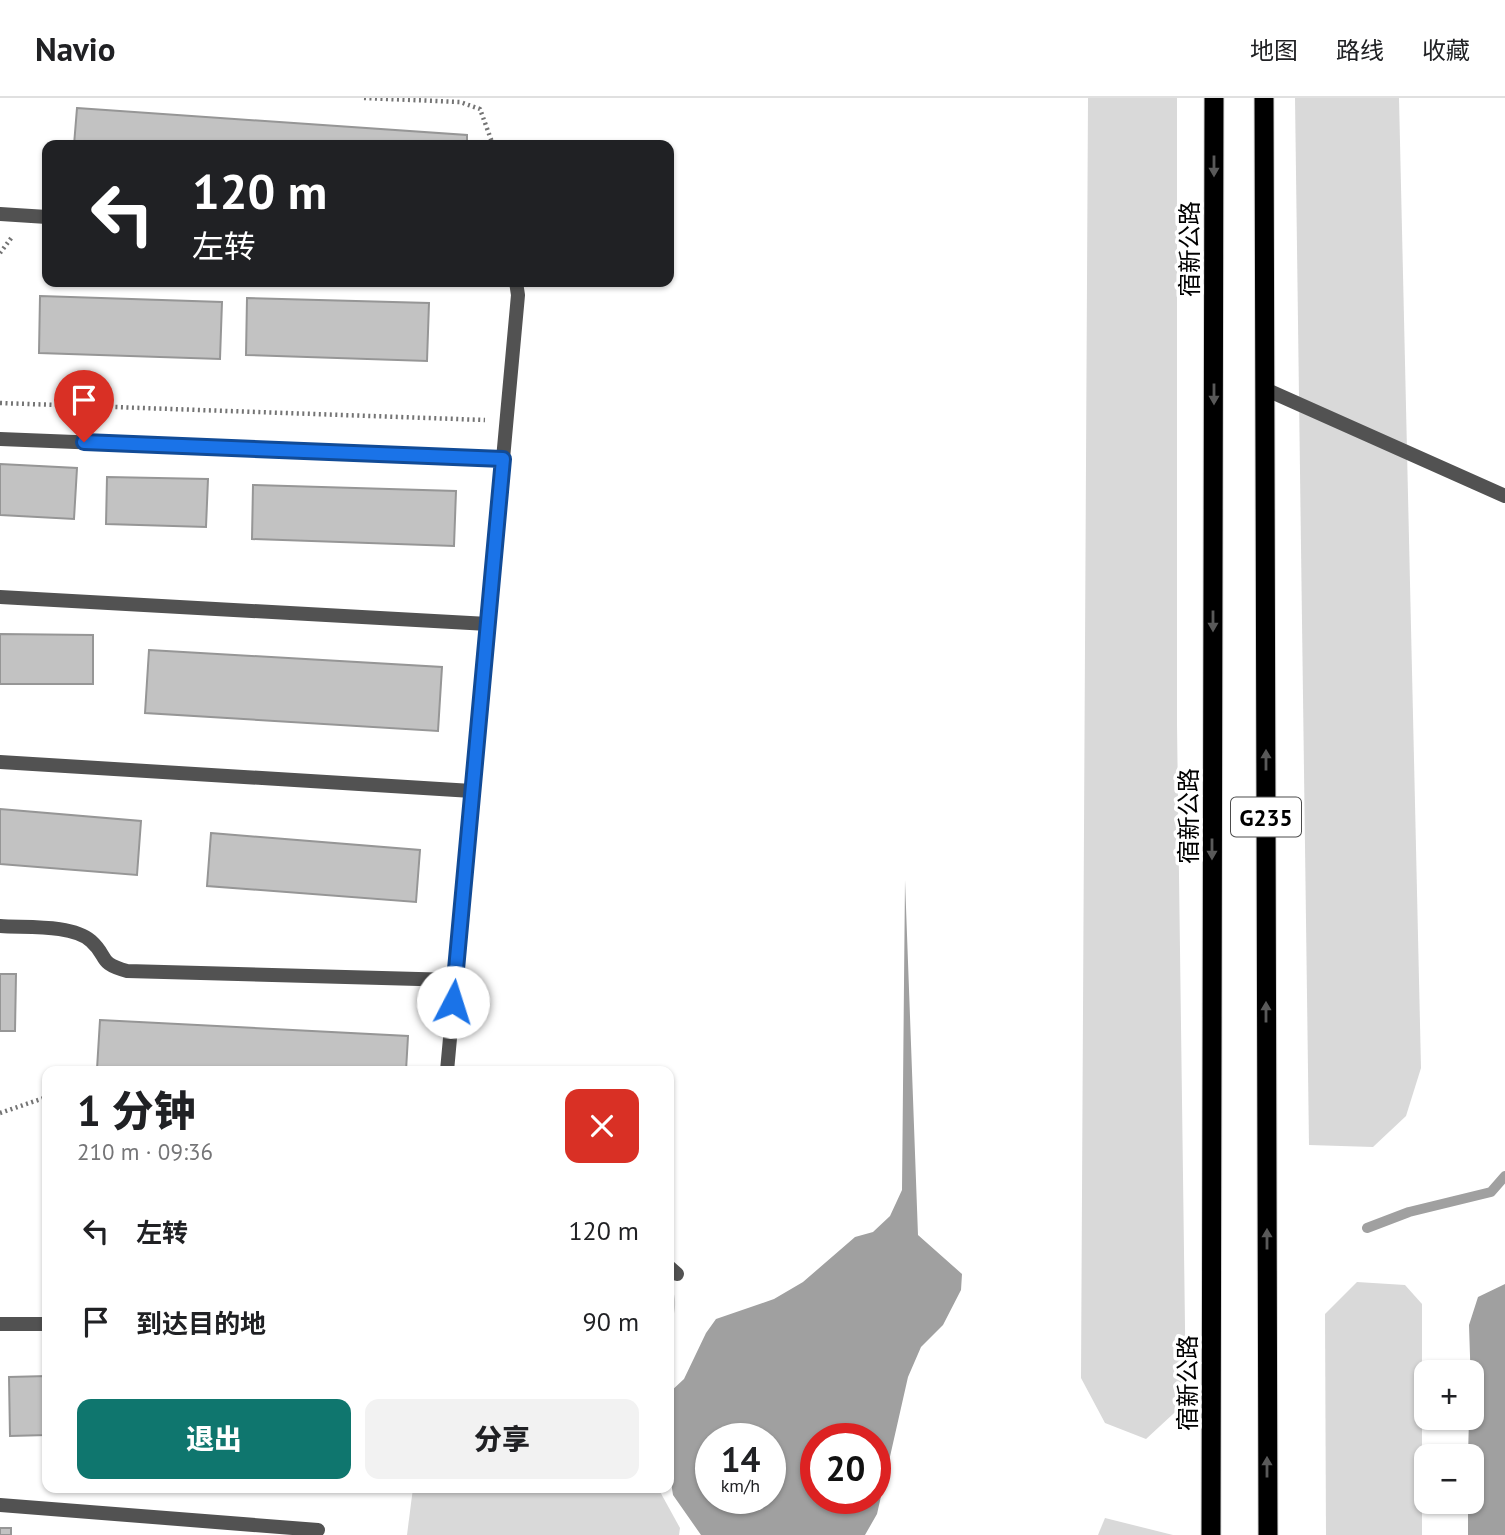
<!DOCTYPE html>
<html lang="zh">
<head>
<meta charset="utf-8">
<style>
	:root { --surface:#fff; --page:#f2f2f2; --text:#202124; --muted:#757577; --line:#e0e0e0; --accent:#0f766e }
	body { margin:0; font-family:"PT Sans","Noto Sans SC",sans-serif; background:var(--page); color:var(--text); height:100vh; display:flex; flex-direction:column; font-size:26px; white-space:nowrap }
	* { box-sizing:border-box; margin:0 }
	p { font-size:23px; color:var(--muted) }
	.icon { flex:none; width:38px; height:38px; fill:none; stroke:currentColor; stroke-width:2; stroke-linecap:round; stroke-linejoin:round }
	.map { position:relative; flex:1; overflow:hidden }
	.side { position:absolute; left:42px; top:968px; width:632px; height:427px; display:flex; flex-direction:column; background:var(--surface); border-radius:14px; box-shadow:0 2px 5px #0004 }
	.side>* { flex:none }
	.top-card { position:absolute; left:42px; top:42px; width:632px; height:147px; border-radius:14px; box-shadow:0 2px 5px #0004; background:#202124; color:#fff; overflow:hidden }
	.controls { position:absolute; left:1414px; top:1262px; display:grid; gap:14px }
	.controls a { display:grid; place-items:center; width:70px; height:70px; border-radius:14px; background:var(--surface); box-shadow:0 2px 5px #0004; font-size:35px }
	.speed { position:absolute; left:695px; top:1325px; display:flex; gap:14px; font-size:35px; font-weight:700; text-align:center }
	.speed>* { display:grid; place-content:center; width:91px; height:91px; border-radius:50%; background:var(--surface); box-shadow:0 2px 5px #0004; line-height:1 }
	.speed small { font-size:18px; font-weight:400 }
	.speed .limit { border:10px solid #d22; background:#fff; color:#111 }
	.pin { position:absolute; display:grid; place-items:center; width:60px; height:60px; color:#fff; margin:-72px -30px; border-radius:50% 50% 50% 0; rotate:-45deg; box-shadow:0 0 7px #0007 }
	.pin .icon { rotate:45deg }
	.me { position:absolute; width:77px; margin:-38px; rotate:5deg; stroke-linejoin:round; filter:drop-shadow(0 0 5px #0008) }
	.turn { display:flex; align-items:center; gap:24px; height:147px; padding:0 35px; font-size:32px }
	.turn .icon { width:91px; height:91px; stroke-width:2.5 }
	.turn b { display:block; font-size:49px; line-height:60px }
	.round { display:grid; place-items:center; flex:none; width:74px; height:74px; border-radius:14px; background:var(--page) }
	.headline { display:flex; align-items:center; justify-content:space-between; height:119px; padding:0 35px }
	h1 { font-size:42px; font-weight:800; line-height:52px }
	.primary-button { display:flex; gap:14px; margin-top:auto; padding:14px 35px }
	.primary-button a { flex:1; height:80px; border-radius:14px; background:var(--accent); color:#fff; font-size:28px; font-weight:800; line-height:80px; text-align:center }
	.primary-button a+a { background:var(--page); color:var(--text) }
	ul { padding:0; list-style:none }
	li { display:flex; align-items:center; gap:21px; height:91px; padding:0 35px }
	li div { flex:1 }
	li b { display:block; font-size:26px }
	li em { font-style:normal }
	header { display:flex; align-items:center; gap:42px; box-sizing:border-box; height:98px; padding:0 35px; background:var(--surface); border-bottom:2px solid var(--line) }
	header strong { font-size:33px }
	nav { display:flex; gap:38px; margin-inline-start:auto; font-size:24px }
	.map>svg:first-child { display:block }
	.green { fill:#d9d9d9 }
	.water { fill:#a0a0a0; fill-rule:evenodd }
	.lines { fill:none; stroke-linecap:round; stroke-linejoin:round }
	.stream { stroke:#a0a0a0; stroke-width:10 }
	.building { fill:#c2c2c2; stroke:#969696; stroke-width:2 }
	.trunk-casing { stroke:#dbdbdb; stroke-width:21 }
	.path { stroke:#747474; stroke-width:4.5; stroke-dasharray:2 3.5; stroke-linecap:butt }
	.service { stroke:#525252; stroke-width:14 }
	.trunk { stroke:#000; stroke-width:19 }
	.oneway { fill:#595959 }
	.route-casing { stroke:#114b97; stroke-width:18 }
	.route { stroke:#1a73e8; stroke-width:12 }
	.labels { text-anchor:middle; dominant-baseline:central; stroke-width:7; stroke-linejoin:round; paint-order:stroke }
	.shield { fill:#fff; stroke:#4c4c4c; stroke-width:2 }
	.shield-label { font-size:23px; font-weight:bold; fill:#000 }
	.street-label { font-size:24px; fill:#000; stroke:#fff }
</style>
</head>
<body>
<header>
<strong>Navio</strong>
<nav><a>地图</a><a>路线</a><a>收藏</a></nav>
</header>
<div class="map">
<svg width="1505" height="1437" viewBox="0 0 1505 1437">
	<rect width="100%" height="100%" fill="#fff"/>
	<g class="green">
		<polygon points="1088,0 1177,0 1177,626 1186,1304 1146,1341 1105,1325 1081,1280"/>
		<polygon points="1295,0 1399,0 1421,970 1406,1018 1373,1049 1309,1047"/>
		<path d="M669 1184C680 1204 674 1215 669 1236Z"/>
		<polygon points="1357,1184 1405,1187 1422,1206 1422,1437 1326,1437 1325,1216"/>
		<polygon points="413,1390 658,1390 680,1430 679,1437 407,1437"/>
		<polygon points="1105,1420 1173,1437 1098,1437"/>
	</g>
	<g class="water">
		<path d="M905 782 918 1137 962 1176 961 1192 943 1227 921 1249 908 1279 877 1416 865 1437H701L673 1397 669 1372V1295L684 1281 706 1235 716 1221 774 1201 803 1184 855 1139 873 1134 890 1118 902 1092ZM710 1340H770V1400H710ZM816 1340H875V1400H816Z"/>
		<polygon points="1505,1186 1505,1437 1468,1437 1468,1404 1472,1404 1472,1358 1468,1358 1469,1320 1472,1320 1469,1227 1478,1199"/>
	</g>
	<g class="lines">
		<polyline class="stream" points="1367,1130 1409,1114 1491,1094 1505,1078"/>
	</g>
	<g class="building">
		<polygon points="77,10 467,37 467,47 74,47"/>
		<polygon points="40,198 222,204 220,261 39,255"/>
		<polygon points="247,200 429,205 427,263 246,257"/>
		<polygon points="0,366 77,370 74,421 0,417"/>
		<polygon points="107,379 208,381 206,429 106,426"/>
		<polygon points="253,387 456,393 454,448 252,441"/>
		<polygon points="0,536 93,537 93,586 0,586"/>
		<polygon points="149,552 442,569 438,633 145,615"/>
		<polygon points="0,711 141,723 137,777 0,766"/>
		<polygon points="211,735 420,752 416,804 207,788"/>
		<polygon points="0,876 16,876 15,933 0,933"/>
		<polygon points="100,922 408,938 406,973 142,973 97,971"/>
		<polygon points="47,1278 47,1337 10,1338 9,1279"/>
		<rect x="0" y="1430" width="11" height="7"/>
	</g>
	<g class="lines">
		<g class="trunk-casing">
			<g id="trunk">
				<polyline points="1264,0 1268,1437"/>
				<polyline points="1211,1437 1214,0"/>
			</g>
		</g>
		<g class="path">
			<polyline points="364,0 460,4 480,11 493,47"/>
			<polyline points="0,155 12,139"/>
			<polyline points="0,305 485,322"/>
			<polyline points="0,1015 47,999"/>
		</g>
		<g class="service">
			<polyline points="0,116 47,119"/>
			<polyline points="1265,291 1505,398"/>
			<polyline points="0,341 503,361"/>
			<polyline points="0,499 488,526"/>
			<polyline points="0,664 472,693"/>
			<path d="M0 828C25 830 72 826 91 843 109 859 97 865 127 873L455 882"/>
			<polyline points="447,973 518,197 516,184"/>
			<polyline points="668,1168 677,1176"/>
			<polyline points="0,1226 47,1226"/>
			<polyline points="0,1407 318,1432"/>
		</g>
		<use href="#trunk" class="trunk"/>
	</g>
	<defs><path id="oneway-solid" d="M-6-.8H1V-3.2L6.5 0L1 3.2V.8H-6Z" transform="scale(1.75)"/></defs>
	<g class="oneway">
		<use href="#oneway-solid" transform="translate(1214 68) rotate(90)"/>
		<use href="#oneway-solid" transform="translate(1214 296) rotate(90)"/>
		<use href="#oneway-solid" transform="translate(1213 523) rotate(90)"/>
		<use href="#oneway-solid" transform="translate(1266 662) rotate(-90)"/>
		<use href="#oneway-solid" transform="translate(1212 751) rotate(90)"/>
		<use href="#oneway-solid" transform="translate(1266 914) rotate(-90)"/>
		<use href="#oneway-solid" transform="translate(1267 1141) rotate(-90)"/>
		<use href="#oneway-solid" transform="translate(1267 1369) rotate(-90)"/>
	</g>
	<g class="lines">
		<g class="route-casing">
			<polyline id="route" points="84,344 503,361 453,904"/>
		</g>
		<use href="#route" class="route"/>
	</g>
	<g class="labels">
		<rect class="shield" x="1231" y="699.5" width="70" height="39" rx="5"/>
		<g class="shield-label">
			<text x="1266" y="719">G235</text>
		</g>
		<g class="street-label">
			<text transform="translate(1189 151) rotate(-90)">宿新公路</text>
			<text transform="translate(1188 718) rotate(-90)">宿新公路</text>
			<text transform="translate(1187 1285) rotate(-90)">宿新公路</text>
		</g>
	</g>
</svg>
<div class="controls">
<a>+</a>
<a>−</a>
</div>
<div class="speed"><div>14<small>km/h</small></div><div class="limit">20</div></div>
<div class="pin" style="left:84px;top:344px;background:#d93025"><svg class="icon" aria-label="arrive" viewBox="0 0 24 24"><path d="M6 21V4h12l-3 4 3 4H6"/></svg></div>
<svg class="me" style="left:453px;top:904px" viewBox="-20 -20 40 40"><circle r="19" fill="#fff"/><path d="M0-13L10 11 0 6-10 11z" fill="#1a73e8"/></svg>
<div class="top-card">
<div class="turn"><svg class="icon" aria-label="left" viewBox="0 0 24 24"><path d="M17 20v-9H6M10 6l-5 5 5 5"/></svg><div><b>120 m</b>左转</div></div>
</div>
<section class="side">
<div class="headline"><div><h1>1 分钟</h1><p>210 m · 09:36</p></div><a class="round" style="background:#d93025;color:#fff"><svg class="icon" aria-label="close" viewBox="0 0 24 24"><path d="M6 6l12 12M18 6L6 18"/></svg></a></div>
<ul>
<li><svg class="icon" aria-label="left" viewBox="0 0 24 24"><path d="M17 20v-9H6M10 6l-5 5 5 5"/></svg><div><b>左转</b></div><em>120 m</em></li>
<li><svg class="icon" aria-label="arrive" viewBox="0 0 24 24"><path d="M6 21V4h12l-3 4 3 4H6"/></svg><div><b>到达目的地</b></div><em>90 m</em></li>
</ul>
<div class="primary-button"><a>退出</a><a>分享</a></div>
</section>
</div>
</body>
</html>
